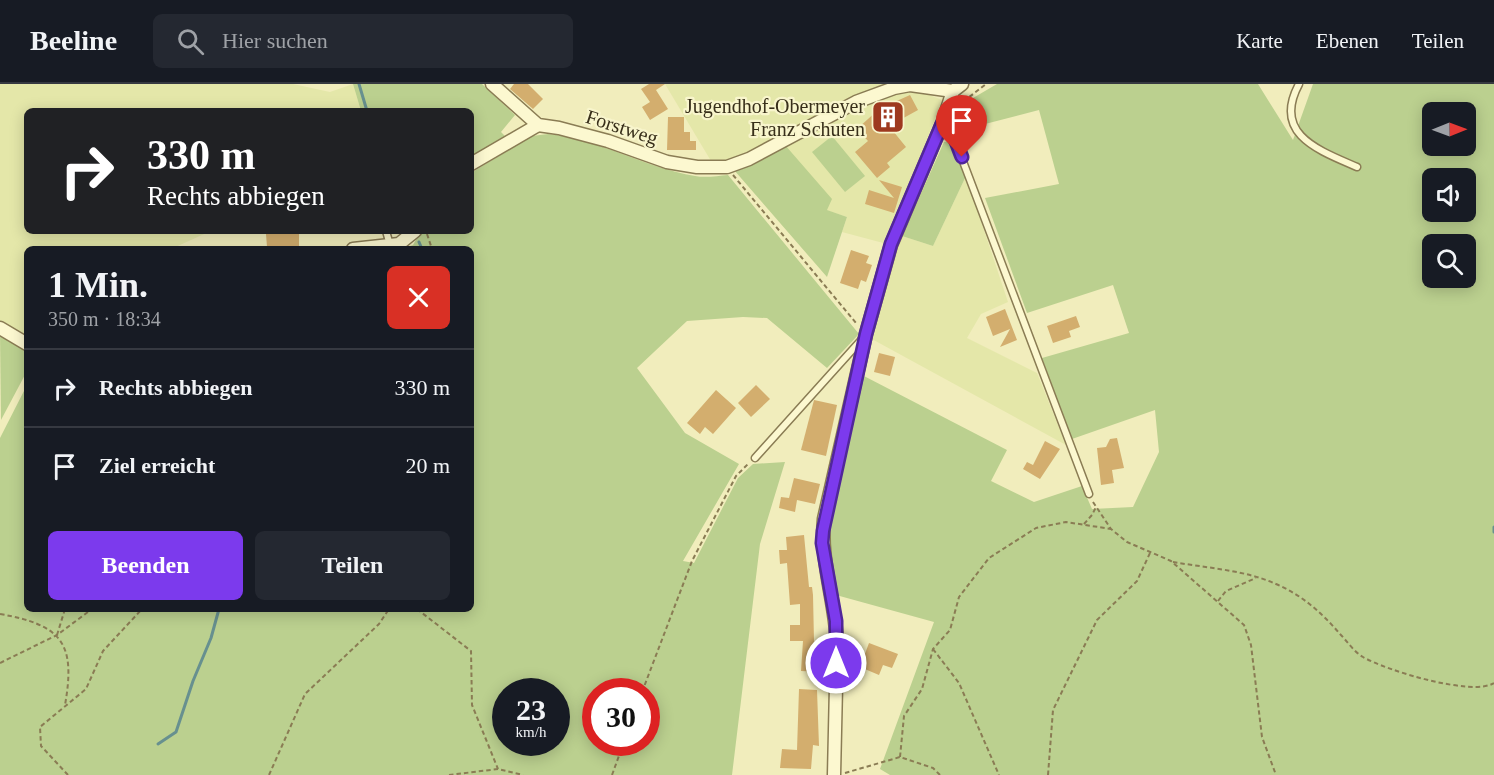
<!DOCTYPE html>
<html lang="de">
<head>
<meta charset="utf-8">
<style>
	:root { --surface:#171b24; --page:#242831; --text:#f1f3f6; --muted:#9ea1a6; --line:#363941; --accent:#7c3aed }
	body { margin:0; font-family:Georgia,serif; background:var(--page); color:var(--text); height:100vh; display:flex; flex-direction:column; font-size:22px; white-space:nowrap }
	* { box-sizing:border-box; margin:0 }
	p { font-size:20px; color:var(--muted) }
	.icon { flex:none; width:33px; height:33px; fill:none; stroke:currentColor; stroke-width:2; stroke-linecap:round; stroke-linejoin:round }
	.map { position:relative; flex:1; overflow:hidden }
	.panel { position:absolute; left:24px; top:162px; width:450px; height:366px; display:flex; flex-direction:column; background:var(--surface); border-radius:9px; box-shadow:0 3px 15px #0003 }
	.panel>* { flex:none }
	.hud { position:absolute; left:24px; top:24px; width:450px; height:126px; border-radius:9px; box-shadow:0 3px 15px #0003; background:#202124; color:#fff; overflow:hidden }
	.needle { width:39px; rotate:89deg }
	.controls { position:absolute; left:1422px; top:18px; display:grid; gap:12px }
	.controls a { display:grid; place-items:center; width:54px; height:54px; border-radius:9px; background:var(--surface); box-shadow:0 3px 15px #0003; font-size:30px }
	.speed { position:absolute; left:492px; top:594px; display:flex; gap:12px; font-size:30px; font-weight:700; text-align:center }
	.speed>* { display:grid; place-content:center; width:78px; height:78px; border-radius:50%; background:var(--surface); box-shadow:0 3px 15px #0003; line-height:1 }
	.speed small { font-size:15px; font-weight:400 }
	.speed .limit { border:9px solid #d22; background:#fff; color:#111 }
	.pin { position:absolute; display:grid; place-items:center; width:51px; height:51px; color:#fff; margin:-62px -26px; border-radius:50% 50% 50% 0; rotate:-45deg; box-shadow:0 0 6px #0007 }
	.pin .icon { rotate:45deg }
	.me { position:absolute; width:66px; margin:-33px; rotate:0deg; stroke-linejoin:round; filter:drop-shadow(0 0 4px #0008) }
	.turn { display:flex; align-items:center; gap:21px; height:126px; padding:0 24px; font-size:27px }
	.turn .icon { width:78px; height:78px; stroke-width:2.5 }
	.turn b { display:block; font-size:42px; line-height:51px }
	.round { display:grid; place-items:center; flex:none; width:63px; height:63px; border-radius:9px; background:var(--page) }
	.overview { display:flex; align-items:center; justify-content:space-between; height:102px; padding:0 24px }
	h1 { font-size:36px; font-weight:600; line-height:45px }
	.button { display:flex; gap:12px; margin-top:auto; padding:12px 24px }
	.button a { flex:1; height:69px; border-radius:9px; background:var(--accent); color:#fff; font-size:24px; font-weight:600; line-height:69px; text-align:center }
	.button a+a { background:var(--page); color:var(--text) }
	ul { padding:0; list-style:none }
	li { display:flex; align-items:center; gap:18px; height:78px; padding:0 24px; border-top:2px solid var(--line) }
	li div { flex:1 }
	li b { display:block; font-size:22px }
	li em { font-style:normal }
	header { display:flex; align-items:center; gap:36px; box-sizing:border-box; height:84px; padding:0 30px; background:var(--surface); border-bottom:2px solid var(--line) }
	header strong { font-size:28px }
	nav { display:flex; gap:33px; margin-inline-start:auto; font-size:21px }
	.search { width:420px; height:54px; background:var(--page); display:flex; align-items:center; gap:15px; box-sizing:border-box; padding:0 21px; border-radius:9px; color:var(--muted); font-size:22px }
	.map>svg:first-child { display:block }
	.farmland { fill:#e4e7a9 }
	.green { fill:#bbd08f; fill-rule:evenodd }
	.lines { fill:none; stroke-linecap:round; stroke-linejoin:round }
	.stream { stroke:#67908f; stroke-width:3 }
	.building { fill:#d3ae6e }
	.service-casing { stroke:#8a7c54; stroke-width:9 }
	.minor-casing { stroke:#8a7c54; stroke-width:15 }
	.path { stroke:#8a7c54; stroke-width:2; stroke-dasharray:4.5 3; stroke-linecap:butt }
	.service { stroke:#fcf8d0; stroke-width:6 }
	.minor { stroke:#fcf8d0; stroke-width:12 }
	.route-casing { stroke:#51269a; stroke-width:15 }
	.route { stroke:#7c3aed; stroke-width:10 }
	.labels { text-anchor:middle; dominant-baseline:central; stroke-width:4.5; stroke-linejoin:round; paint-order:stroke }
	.poi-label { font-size:20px; fill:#382f1a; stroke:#f8f5cc; text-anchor:end }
	.street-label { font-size:20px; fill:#382f1a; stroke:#f8f5cc }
</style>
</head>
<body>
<header>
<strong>Beeline</strong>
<div class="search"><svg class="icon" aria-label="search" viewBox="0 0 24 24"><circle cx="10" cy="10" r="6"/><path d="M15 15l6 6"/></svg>Hier suchen</div>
<nav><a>Karte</a><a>Ebenen</a><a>Teilen</a></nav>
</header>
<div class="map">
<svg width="1494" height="691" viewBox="0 0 1494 691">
	<rect width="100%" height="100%" fill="#f1edbc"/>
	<g class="farmland">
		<polygon points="0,0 293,0 330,8 353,0 361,27 27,27 27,147 211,147 171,165 27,165 27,255 0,239"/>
		<polygon points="665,0 889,0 747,70 725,77 711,77"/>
		<polygon points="917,6 942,16 887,160 842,148 847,133 826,126 785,61 878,15"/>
		<polygon points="966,92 1008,218 981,230 967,254 1037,289 1066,361 870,254 902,152 933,162"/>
	</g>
	<g class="green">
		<polygon points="353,0 482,0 515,31 501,48 506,53 471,75 471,27 361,27"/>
		<path d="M997 0H1258L1293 56 1313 0H1494V691H890L880 685 934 538 836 511 829 449 862 291 1007 366 991 397 1034 418 1082 402 1092 425 1133 423 1159 368 1155 326 1072 355 1042 274 1129 249 1113 201 1027 229 985 114 1059 100 1039 26 958 47 973 14ZM1432 28H1466V62H1432ZM1432 94H1466V128H1432ZM1432 160H1466V194H1432Z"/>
		<path d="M548 50C600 55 645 84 695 92 706 94 717 92 728 91L859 250 827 284 767 234 743 233 687 237 637 284 685 349 739 380 683 477 694 479 738 394 753 380 785 378 760 460 732 691H0V354L27 301V525H471V165H402L413 161 421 147H471V89L532 52ZM506 608H556V658H506ZM596 608H646V658H596Z"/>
		<polygon points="832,52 865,92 845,108 812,68"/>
		<polygon points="949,57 953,60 966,92 933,162 902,152 944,58"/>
		<polygon points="785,61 832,115 827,126 847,133 827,193 734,86"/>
		<polygon points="0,248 27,264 27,287 1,336"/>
	</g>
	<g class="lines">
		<g class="stream">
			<polyline points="359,0 367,27"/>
			<polyline points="419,158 422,165"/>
			<polyline points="1494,448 1494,443"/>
			<polyline points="158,660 176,648 193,597 211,554 219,525"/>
		</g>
	</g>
	<g class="building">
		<polygon points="514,0 528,0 543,15 533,25 510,5"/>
		<polygon points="649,0 665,0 656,6 668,25 650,36 642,23 650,18 641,5"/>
		<polygon points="910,11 918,26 889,42 906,63 887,79 890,83 877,94 855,68 868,57 857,45 879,25"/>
		<polygon points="668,33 684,33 684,48 690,48 690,57 696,57 696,66 667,66"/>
		<polygon points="879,96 902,103 894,129 865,120 869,106 894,114"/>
		<polygon points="266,150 299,150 299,165 267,163"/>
		<polygon points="851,166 869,172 866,179 872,181 866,198 861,196 858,205 840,199"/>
		<polygon points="1005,225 1017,256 1000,263 1010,245 993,252 986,233"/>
		<polygon points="1076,232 1080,243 1069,247 1071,253 1053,259 1047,242"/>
		<polygon points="879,269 895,273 890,292 874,288"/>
		<polygon points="756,301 770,315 751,333 738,319"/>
		<polygon points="716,306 736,324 713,350 705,343 700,350 687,339"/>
		<polygon points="814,316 837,321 826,372 801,366"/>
		<polygon points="1117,354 1124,384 1112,386 1114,399 1101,401 1097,364 1106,363 1110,355"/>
		<polygon points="1045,357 1060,365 1040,395 1023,385 1027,378 1033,381"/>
		<polygon points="794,394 820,400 815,420 797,416 795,428 779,424 781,413 789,414"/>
		<polygon points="804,451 809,503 812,503 813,511 814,557 818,557 819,573 823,573 822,588 801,587 803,557 790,557 790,541 800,541 800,520 790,521 787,479 780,480 779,466 787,466 786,453"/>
		<polygon points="869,559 898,570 892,584 883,581 879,591 860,583"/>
		<polygon points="799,605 817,606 819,662 813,661 811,685 780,684 782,665 797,666"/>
	</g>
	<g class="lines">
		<g class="service-casing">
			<g id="service">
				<path d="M1299 0C1272 50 1318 66 1357 83"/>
				<polyline points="942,40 948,42 953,51 1089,410"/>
				<polyline points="386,147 390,161"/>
				<polyline points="755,374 863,254"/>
			</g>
		</g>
		<g class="minor-casing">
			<g id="minor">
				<polyline points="492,0 538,41 559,44 608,57 667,78 697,83 727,83 749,75 856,18 894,4 910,1 953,7"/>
				<polyline points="471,80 538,41"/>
				<polyline points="353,165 399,160 415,147"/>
				<polyline points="0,244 27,260"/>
				<path d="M834 691 837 558C835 517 820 476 824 435L866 250 891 161 942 40 953 7 962 0"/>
			</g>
		</g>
		<g class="path">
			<polyline points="957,40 968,14 986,0"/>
			<polyline points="733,91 856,239"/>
			<polyline points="427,150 432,165"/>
			<polyline points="1093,418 1111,445 1127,458 1171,477 1244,541 1251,561 1262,653 1276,691"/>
			<polyline points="1084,440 1092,431 1096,423"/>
			<path d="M1173 478C1207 484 1245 486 1276 500 1302 511 1322 529 1340 550 1347 557 1354 568 1363 573 1385 586 1472 613 1494 599"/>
			<polyline points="1218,517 1226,507 1256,494"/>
			<polyline points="417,525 471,567 472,621 498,685"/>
			<path d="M0 530C62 541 76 559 65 621"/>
			<polyline points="57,551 65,525"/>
			<polyline points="933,565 959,599 999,691"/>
			<polyline points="0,579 57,551 92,525"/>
			<polyline points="642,608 692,477 736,392 748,380"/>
			<polyline points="900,673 904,632 922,605 933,565 950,546 959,513 989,474 1036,444 1066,438 1111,445"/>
			<polyline points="845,689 900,673 933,684 940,691"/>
			<polyline points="68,691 41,662 40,643 86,605 103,567 142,525"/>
			<polyline points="269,691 305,610 379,540 389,525"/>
			<polyline points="449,691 498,685 523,691"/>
			<polyline points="612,691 624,658"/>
			<polyline points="1048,691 1053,626 1097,536 1137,497 1150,469"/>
		</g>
		<use href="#service" class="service"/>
		<use href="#minor" class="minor"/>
	</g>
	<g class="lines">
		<g class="route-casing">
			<path id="route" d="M836 579V537L822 459 823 447 866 250 891 160 942 40C954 45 957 62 962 73"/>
		</g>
		<use href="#route" class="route"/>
	</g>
	<defs>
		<g id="building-square" transform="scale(1.725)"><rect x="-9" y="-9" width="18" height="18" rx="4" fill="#9e391f" stroke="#f8f5cc"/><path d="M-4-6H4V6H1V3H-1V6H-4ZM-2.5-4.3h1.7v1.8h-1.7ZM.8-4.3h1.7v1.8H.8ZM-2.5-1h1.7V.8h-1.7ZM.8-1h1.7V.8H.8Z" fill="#fff"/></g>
	</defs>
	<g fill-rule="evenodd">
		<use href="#building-square" x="888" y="33"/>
	</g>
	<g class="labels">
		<g class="poi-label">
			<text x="865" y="22">Jugendhof-Obermeyer<tspan x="865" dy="23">Franz Schuten</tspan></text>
		</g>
		<g class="street-label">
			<text transform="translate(622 43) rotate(18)">Forstweg</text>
		</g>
	</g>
</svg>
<div class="controls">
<a><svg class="needle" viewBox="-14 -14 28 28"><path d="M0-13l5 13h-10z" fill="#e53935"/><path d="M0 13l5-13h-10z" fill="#9ea1a6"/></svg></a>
<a><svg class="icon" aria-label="sound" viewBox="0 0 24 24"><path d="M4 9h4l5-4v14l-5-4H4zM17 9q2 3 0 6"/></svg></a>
<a><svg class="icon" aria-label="search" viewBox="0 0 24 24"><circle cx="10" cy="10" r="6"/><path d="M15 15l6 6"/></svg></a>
</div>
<div class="speed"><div>23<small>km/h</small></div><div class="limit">30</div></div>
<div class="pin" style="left:962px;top:73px;background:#d93025"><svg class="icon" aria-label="arrive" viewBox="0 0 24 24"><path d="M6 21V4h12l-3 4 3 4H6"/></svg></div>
<svg class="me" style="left:836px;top:579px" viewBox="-20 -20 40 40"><circle r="17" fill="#7c3aed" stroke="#fff" stroke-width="3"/><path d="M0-11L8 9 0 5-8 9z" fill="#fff"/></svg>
<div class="hud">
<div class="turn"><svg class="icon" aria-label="right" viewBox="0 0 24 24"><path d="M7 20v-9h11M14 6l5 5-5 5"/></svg><div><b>330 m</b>Rechts abbiegen</div></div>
</div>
<section class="panel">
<div class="overview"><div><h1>1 Min.</h1><p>350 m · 18:34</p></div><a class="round" style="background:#d93025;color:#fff"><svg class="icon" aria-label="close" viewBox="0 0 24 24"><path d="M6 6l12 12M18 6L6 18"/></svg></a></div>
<ul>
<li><svg class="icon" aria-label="right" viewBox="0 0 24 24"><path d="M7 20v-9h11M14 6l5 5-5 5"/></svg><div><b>Rechts abbiegen</b></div><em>330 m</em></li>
<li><svg class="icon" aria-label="arrive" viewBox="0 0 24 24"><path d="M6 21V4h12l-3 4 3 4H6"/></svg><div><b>Ziel erreicht</b></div><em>20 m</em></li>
</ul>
<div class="button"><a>Beenden</a><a>Teilen</a></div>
</section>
</div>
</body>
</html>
